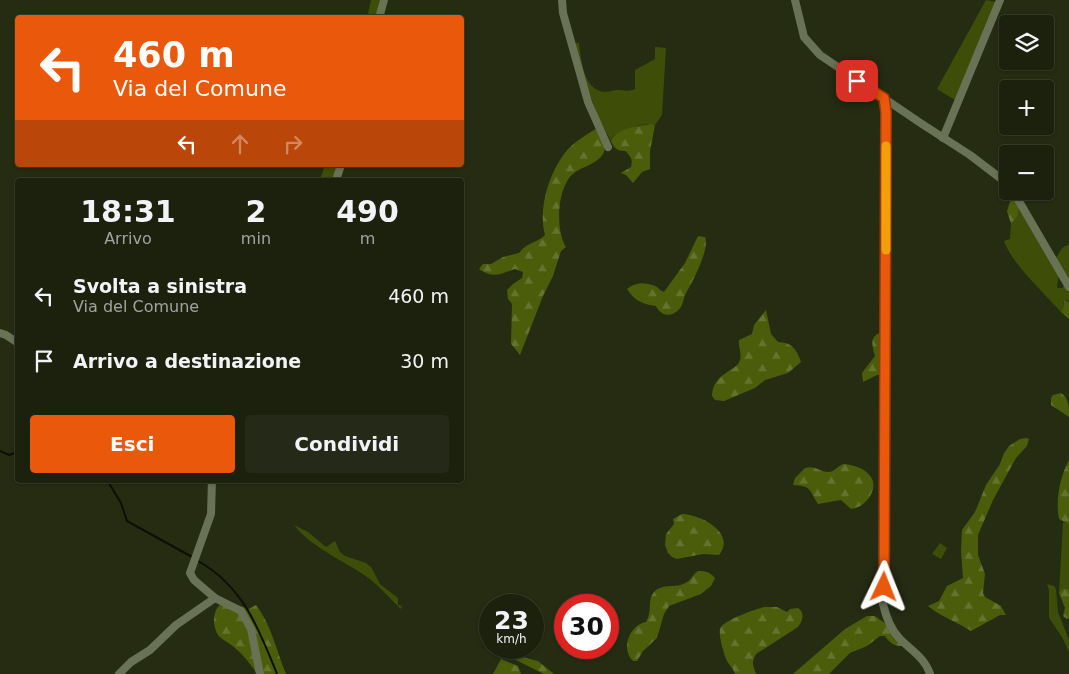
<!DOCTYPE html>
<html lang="it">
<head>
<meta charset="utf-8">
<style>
	:root { --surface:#1c210e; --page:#252917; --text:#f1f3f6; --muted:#a0a39e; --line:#3a3e2e; --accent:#ea580c }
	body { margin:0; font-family:"DejaVu Sans",sans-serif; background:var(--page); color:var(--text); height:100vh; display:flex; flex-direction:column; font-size:19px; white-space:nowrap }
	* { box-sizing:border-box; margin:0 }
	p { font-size:16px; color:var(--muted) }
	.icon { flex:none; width:28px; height:28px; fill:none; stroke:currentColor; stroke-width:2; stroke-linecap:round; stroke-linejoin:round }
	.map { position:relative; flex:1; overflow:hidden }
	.details { position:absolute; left:15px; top:178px; width:449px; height:305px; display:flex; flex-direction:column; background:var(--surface); border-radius:5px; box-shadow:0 1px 4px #0004,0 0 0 1px var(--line) }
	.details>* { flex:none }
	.banner { position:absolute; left:15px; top:15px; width:449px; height:152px; border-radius:5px; box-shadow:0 1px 4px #0004,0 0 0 1px var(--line); background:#ea580c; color:#fff; overflow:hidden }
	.tools { position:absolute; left:999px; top:15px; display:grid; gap:10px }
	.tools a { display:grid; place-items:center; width:55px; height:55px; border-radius:5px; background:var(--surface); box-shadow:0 1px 4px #0004,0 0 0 1px var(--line); font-size:25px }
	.speed { position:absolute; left:479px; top:594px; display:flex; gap:10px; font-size:25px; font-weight:700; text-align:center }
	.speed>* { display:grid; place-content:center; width:65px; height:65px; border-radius:50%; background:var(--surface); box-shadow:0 1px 4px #0004,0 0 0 1px var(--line); line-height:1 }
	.speed small { font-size:12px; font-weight:400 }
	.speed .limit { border:8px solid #d22; background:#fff; color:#111 }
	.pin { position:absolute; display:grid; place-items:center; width:42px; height:42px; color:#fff; margin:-21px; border-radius:10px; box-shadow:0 2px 8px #0006 }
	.me { position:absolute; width:55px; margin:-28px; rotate:2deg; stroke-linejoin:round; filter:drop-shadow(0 0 4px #0008) }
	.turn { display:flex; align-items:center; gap:18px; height:105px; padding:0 15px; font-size:22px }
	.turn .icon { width:65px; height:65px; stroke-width:2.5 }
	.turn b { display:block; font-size:35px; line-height:42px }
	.lanes { display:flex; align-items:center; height:48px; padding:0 15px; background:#0003; justify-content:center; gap:25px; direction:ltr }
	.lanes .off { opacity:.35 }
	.eta { display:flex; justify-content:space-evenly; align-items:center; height:85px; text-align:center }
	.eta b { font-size:30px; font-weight:800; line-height:35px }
	.cta { display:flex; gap:10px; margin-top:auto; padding:10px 15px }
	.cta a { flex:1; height:58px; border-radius:5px; background:var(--accent); color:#fff; font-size:20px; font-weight:800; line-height:58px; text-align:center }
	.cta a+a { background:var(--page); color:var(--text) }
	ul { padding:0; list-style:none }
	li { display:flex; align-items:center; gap:15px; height:65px; padding:0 15px }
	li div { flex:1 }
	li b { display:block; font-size:19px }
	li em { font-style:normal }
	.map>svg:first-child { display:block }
	.grass { fill:#3e4d08 }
	.forest { fill:url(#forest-firs) }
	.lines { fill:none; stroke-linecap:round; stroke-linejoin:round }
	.stream { stroke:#0b1000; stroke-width:2 }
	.street { stroke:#697255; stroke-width:8 }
	.route-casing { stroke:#983908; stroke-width:12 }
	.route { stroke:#ea580c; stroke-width:9 }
	.slow { stroke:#f59e0b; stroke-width:9 }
</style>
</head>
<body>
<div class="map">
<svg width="1069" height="674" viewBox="0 0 1069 674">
	<defs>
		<pattern id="forest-firs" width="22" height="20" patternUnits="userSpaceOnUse" patternTransform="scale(1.25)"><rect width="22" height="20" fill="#4b5c0b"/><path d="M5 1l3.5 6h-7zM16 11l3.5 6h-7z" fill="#64732e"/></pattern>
	</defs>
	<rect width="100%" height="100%" fill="#252c12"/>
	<g class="grass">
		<polygon points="371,0 380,0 376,17 367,18"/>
		<polygon points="986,0 996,2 955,100 937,89"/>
		<path d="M575 43H579C581 58 583 86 600 91 605 93 611 91 616 90 623 90 629 92 635 89V70L655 59V47L666 48 662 115 655 125C641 122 626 130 613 136L611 141C593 110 584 78 575 43Z"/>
		<polygon points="325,165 339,165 333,180 320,180"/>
		<path d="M1020 209 1059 273 1057 288H1062L1066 284 1069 289V302L1067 300 1063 302V309L1061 312C1044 293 1012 264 1004 241L1010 239 1011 224Z"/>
		<polygon points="1069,244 1069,281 1056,258 1062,248"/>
		<polygon points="1063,522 1069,523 1069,589 1062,589 1059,593"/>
		<path d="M294 525 308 532 326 547 335 541 340 552 345 556 366 563 371 567 380 584 398 598V605L402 606 401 609C390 599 380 586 367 577 343 560 312 548 294 525Z"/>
		<polygon points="940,543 947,548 941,559 932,554"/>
		<polygon points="1047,584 1054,586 1056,589 1058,612 1069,640 1069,652 1062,637 1049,618 1049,590"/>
	</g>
	<g class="forest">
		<path d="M651 124 655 125 650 151V169L642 172 633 183 626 175 621 173 631 167C633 160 631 156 625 151 617 151 614 148 611 141 616 128 638 126 651 124Z"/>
		<path d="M597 128C600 135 608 145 603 154 598 163 582 167 574 173 557 186 555 230 566 247L561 251 553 276 543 296 520 355 511 344 512 304 508 299 507 290 513 284 522 278 523 272 515 269C500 274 494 279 479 269L483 264H491L503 257 519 253C526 243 537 243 545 235 538 210 548 176 564 154 572 143 586 135 597 128Z"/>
		<path d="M1013 193C1019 207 1023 211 1011 224L1007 211Z"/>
		<path d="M698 236 705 237C710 249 693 281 686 293 684 297 683 303 681 307 673 318 661 317 656 306 642 304 635 301 627 289 635 282 648 282 657 287 659 289 661 291 664 292L685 263Z"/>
		<polygon points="1064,300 1069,302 1069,319 1061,312 1063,309"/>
		<path d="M766 310 771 334 778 342C792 343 796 348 801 362L788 373 765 380 755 388 724 401 715 400 712 396C713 372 737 372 740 360 742 353 738 347 739 340L752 334 754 325Z"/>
		<path d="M882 332V375H877L863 382 862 373 875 356C872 345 869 336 882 332Z"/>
		<path d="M1061 393C1069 398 1069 407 1069 417L1051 405V398L1053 395Z"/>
		<path d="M1027 438 1029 439 1027 446 1016 458 993 500 978 535V555L985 574 983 593 985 597 1001 606 1006 615H1000L971 631C957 622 941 617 928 606L939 601 947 586 963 578 961 551 962 530 975 512 986 485 1000 464 1004 453 1009 446 1020 439Z"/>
		<path d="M1069 460V523H1067L1059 519C1055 500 1060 477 1069 460Z"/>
		<path d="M843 464C852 464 866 469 871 477 879 490 865 508 851 509L841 500 818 504C809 490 812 486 793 485L795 478 805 468C816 465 819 472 829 472 834 472 838 466 843 464Z"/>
		<path d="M682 514C701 514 737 534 719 555L703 554 677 559 672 557 668 553 665 545 666 534 674 524 673 519Z"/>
		<path d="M698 571C706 571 710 572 715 578L711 586 701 594 669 606 664 614 657 638 643 651 637 661H633C620 648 630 625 646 622 652 612 648 603 652 595 660 581 676 590 687 582 692 579 693 574 698 571Z"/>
		<polygon points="1062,589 1069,589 1069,618 1067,619 1063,616 1065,608 1059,593"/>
		<path d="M223 603 237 605 249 609 256 605C272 626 276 650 286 674H257C250 663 241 652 230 644 226 641 221 639 218 635 212 626 212 608 223 603Z"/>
		<path d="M764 607H777L787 612 790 609 798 608C805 613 803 620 798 627L756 654C751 663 753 665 756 674H735C733 668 730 666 727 661 724 655 717 632 721 627 725 620 756 609 764 607Z"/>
		<path d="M867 616H875C886 625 898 628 906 641L905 645C897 648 889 643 885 636H880L867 646 850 653 829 674H793L845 629Z"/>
		<polygon points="522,657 538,661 554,674 544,674 514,659"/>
		<polygon points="501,659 518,666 521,674 493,674"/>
	</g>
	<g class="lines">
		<g class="stream">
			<polyline points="0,451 9,455 18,452"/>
			<polyline points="107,480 121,503 127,521 194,558"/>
			<path d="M198 561C243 586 259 629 277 674"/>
		</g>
		<g class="street">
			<polyline points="562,0 563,13 588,102 608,147"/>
			<polyline points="795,0 804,37 820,55 922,124 970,155 1008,184"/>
			<polyline points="379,18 384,0"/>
			<path d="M884 99 886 112 883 604C886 617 890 629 900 639 911 650 925 658 930 674"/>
			<polyline points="943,138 1000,0"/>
			<polyline points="336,180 341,165"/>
			<polyline points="1013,191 1069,287"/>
			<polyline points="0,333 6,335 18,343"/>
			<polyline points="212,480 211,514 190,573 194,580 215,598 241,611 251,629 260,674"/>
			<polyline points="119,674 131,662 150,650 176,625 215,598"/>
		</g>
	</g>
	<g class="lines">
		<g class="route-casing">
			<polyline id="route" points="857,81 884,98 886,112 884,587"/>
		</g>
		<use href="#route" class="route"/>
		<polyline class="slow" points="886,250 886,146"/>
	</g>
</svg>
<div class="tools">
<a><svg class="icon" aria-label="layers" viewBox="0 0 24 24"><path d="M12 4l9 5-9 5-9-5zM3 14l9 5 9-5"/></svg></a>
<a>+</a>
<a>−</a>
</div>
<div class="speed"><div>23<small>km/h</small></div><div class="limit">30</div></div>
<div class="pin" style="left:857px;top:81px;background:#d93025"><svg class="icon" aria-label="arrive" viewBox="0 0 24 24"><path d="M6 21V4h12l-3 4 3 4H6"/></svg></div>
<svg class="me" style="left:884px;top:587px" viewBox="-20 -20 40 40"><path d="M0-17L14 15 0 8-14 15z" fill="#ea580c" stroke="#fff" stroke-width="4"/></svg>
<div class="banner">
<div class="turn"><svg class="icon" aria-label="left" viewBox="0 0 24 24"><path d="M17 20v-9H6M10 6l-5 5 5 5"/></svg><div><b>460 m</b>Via del Comune</div></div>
<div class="lanes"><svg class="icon" aria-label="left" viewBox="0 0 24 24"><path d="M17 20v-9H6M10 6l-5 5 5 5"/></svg><svg class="icon off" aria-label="ahead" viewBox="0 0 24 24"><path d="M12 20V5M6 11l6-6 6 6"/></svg><svg class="icon off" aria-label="right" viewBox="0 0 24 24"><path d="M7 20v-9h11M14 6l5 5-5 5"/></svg></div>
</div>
<section class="details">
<div class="eta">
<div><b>18:31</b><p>Arrivo</p></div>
<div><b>2</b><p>min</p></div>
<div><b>490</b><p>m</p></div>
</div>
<ul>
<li><svg class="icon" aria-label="left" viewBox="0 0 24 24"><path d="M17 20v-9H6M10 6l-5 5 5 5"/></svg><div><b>Svolta a sinistra</b><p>Via del Comune</p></div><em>460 m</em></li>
<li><svg class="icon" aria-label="arrive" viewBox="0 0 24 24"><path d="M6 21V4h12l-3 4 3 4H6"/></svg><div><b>Arrivo a destinazione</b></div><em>30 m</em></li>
</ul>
<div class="cta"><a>Esci</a><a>Condividi</a></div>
</section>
</div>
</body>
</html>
